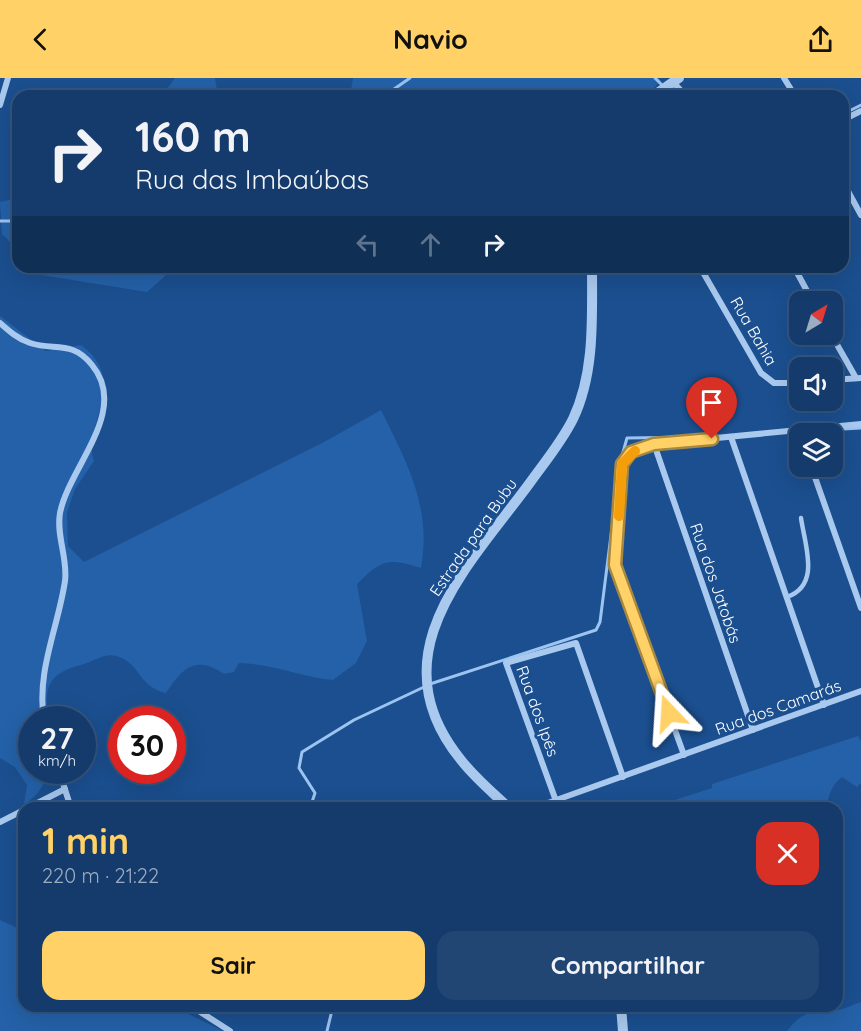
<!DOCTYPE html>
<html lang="pt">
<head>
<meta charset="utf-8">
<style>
	:root { --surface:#143b6b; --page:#214673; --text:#f1f3f6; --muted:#9dadc1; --line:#33557e; --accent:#ffd166 }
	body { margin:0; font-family:Quicksand,sans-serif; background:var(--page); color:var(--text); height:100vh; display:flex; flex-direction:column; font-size:22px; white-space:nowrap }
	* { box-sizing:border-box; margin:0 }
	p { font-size:20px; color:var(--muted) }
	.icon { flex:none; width:33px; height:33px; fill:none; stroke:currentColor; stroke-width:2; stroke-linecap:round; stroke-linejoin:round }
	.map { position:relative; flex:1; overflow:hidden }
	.details { position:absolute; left:18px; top:724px; width:825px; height:210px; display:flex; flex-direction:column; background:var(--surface); border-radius:18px; box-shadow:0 6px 24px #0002,0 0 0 2px var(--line) }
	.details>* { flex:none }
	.banner { position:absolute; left:12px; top:12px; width:837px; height:183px; border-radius:18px; box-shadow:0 6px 24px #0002,0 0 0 2px var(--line); background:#143b6b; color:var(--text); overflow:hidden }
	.needle { width:39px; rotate:38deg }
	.tools { position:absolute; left:789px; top:213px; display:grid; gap:12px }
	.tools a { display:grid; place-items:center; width:54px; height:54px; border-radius:12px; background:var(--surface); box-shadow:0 6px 24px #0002,0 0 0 2px var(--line); font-size:30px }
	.speed { position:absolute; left:18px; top:628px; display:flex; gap:12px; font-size:30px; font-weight:700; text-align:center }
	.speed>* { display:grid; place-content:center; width:78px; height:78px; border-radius:50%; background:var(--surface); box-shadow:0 6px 24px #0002,0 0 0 2px var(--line); line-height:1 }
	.speed small { font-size:15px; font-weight:400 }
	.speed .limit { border:9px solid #d22; background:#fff; color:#111 }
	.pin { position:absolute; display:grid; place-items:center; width:51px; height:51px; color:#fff; margin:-62px -26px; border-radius:50% 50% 50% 0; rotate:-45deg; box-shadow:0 0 6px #0007 }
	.pin .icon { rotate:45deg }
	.me { position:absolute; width:66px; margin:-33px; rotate:340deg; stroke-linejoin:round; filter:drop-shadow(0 0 4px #0008) }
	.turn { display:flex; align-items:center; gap:21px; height:126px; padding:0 24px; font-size:27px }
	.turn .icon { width:78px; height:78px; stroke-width:2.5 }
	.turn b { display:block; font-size:42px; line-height:51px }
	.lanes { display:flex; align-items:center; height:57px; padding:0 24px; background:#0003; justify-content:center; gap:30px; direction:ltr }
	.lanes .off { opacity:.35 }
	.round { display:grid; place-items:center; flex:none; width:63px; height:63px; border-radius:18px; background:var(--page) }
	.overview { display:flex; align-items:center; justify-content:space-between; height:102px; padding:0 24px }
	h1 { font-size:36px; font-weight:700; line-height:45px; color:var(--accent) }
	.button { display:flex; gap:12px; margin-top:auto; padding:12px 24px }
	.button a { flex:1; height:69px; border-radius:18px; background:var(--accent); color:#111; font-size:24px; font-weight:700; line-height:69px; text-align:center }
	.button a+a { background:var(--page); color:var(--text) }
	header { display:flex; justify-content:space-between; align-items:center; height:78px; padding:0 24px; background:var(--accent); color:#111; font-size:27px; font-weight:700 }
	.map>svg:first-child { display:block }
	.green { fill:#2461a8 }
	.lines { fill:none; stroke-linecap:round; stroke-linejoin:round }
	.stream { stroke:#9cc4f0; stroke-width:3 }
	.service { stroke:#a9c9ee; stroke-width:4.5 }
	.minor { stroke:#a9c9ee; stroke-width:6 }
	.tertiary { stroke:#a9c9ee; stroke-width:10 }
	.route-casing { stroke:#a68842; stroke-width:15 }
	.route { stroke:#ffd166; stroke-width:10 }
	.slow { stroke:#f59e0b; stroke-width:10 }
	.labels { text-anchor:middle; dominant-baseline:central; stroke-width:6; stroke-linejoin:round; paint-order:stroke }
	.street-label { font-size:16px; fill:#fff; stroke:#1b4f8f }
</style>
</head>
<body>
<header><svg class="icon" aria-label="back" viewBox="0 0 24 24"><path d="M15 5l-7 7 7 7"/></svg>Navio<svg class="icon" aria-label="share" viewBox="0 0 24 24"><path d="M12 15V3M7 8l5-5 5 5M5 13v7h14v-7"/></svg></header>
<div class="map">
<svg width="861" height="953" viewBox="0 0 861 953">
	<rect width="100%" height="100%" fill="#1b4f8f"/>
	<g class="green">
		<polygon points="175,0 215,0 218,18 162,18"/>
		<polygon points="353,0 659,0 661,3 646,18 350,18"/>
		<polygon points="18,120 18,172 2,156 0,124"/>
		<polygon points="35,189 175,189 147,214 35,196 39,193"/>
		<path d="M0 238 46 273 81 267C131 304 81 348 94 383L75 411 67 434 68 468 84 484 324 364 381 332C407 385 432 429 421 490 388 479 381 482 357 506L367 563 356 585 333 602C301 599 272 586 239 585L234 594 224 596C195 576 182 591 166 615 138 609 140 584 116 578 104 575 95 583 84 586 49 595 44 606 48 642H32V693H50C43 707 38 719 24 726L27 707 15 689 0 680Z"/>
		<path d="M858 658 861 663V705L857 709 842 699C831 707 829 718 826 730H650L712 710V706Z"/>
		<polygon points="0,842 24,853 24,928 174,929 223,953 0,953"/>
		<path d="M861 924V953H787C807 928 813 937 838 932 846 931 853 926 861 924Z"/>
	</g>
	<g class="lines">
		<g class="stream">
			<polyline points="655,0 662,7"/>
			<polyline points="667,11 676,18"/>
			<polyline points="384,18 410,0"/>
			<polyline points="843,36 861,27"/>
			<polyline points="0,143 18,143"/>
			<polyline points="826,352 861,350"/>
			<polyline points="620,385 627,360 699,359"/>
			<polyline points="430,606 596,552 600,544 619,394"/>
			<polyline points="310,730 315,715 299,690 302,674 354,642 424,609"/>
			<polyline points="327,953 333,928"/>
		</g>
		<path class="service" d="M787 519C821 507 805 468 801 440"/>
		<g class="minor">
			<polyline points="784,0 795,18"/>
			<polyline points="673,4 686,18"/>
			<polyline points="0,27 8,0"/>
			<polyline points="843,42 861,33"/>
			<polyline points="843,104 861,137"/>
			<polyline points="700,189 761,295 774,305 800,305"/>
			<polyline points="794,189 813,224"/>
			<path d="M0 245C9 253 18 261 30 265 55 273 72 262 92 287 130 333 69 389 60 435 56 458 68 480 65 503 58 550 36 594 44 642"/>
			<polyline points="831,256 856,300"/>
			<polyline points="832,302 861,300"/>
			<polyline points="731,359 824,627"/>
			<polyline points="654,366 753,652"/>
			<polyline points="811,388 861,530"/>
			<polyline points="684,677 615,487 622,386 631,374 654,366 861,346"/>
			<polyline points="59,693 71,730"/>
			<polyline points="556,723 506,585 576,565 623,699"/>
			<polyline points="534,730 861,613"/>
			<polyline points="0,744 65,711"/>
			<polyline points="191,928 230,953"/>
		</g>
		<g class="tertiary">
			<polyline points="653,18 679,0"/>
			<path d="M509 730C493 715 475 700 461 682 376 577 467 490 529 406 544 385 561 365 573 341 595 295 592 240 592 189"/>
			<polyline points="621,928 623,953"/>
		</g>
	</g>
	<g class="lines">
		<g class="route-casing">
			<polyline id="route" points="669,635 615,487 622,386 631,374 654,366 712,361"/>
		</g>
		<use href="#route" class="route"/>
		<polyline class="slow" points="619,438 622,386 635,373"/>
	</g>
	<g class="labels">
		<g class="street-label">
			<text transform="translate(754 253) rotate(60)">Rua Bahia</text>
			<text transform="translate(473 459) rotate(-55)">Estrada para Bubu</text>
			<text transform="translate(716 505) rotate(71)">Rua dos Jatobás</text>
			<text transform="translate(778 629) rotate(-20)">Rua dos Camarás</text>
			<text transform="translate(538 633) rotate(70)">Rua dos Ipês</text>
		</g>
	</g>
</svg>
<div class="tools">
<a><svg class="needle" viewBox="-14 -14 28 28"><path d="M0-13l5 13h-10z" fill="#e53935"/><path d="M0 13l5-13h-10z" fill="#9dadc1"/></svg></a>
<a><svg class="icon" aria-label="sound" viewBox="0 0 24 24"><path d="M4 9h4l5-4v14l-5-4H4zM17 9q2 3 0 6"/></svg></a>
<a><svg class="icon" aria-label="layers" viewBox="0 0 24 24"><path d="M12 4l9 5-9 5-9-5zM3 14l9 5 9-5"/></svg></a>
</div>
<div class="speed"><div>27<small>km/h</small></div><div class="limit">30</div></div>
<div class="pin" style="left:712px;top:361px;background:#d93025"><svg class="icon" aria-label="arrive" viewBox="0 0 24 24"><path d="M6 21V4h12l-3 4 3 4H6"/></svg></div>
<svg class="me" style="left:669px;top:635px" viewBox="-20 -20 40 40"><path d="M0-17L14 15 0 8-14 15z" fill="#ffd166" stroke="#fff" stroke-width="4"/></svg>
<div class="banner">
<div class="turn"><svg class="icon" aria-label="right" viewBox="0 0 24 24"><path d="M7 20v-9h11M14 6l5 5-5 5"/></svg><div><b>160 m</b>Rua das Imbaúbas</div></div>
<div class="lanes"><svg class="icon off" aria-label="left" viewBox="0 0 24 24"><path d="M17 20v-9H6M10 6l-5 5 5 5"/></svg><svg class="icon off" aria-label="ahead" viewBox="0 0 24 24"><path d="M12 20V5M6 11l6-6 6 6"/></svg><svg class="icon" aria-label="right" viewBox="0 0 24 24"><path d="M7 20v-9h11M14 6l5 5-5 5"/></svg></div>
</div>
<section class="details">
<div class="overview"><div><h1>1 min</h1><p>220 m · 21:22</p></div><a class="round" style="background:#d93025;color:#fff"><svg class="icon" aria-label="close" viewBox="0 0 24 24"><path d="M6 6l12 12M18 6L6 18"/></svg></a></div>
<div class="button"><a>Sair</a><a>Compartilhar</a></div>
</section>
</div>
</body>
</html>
